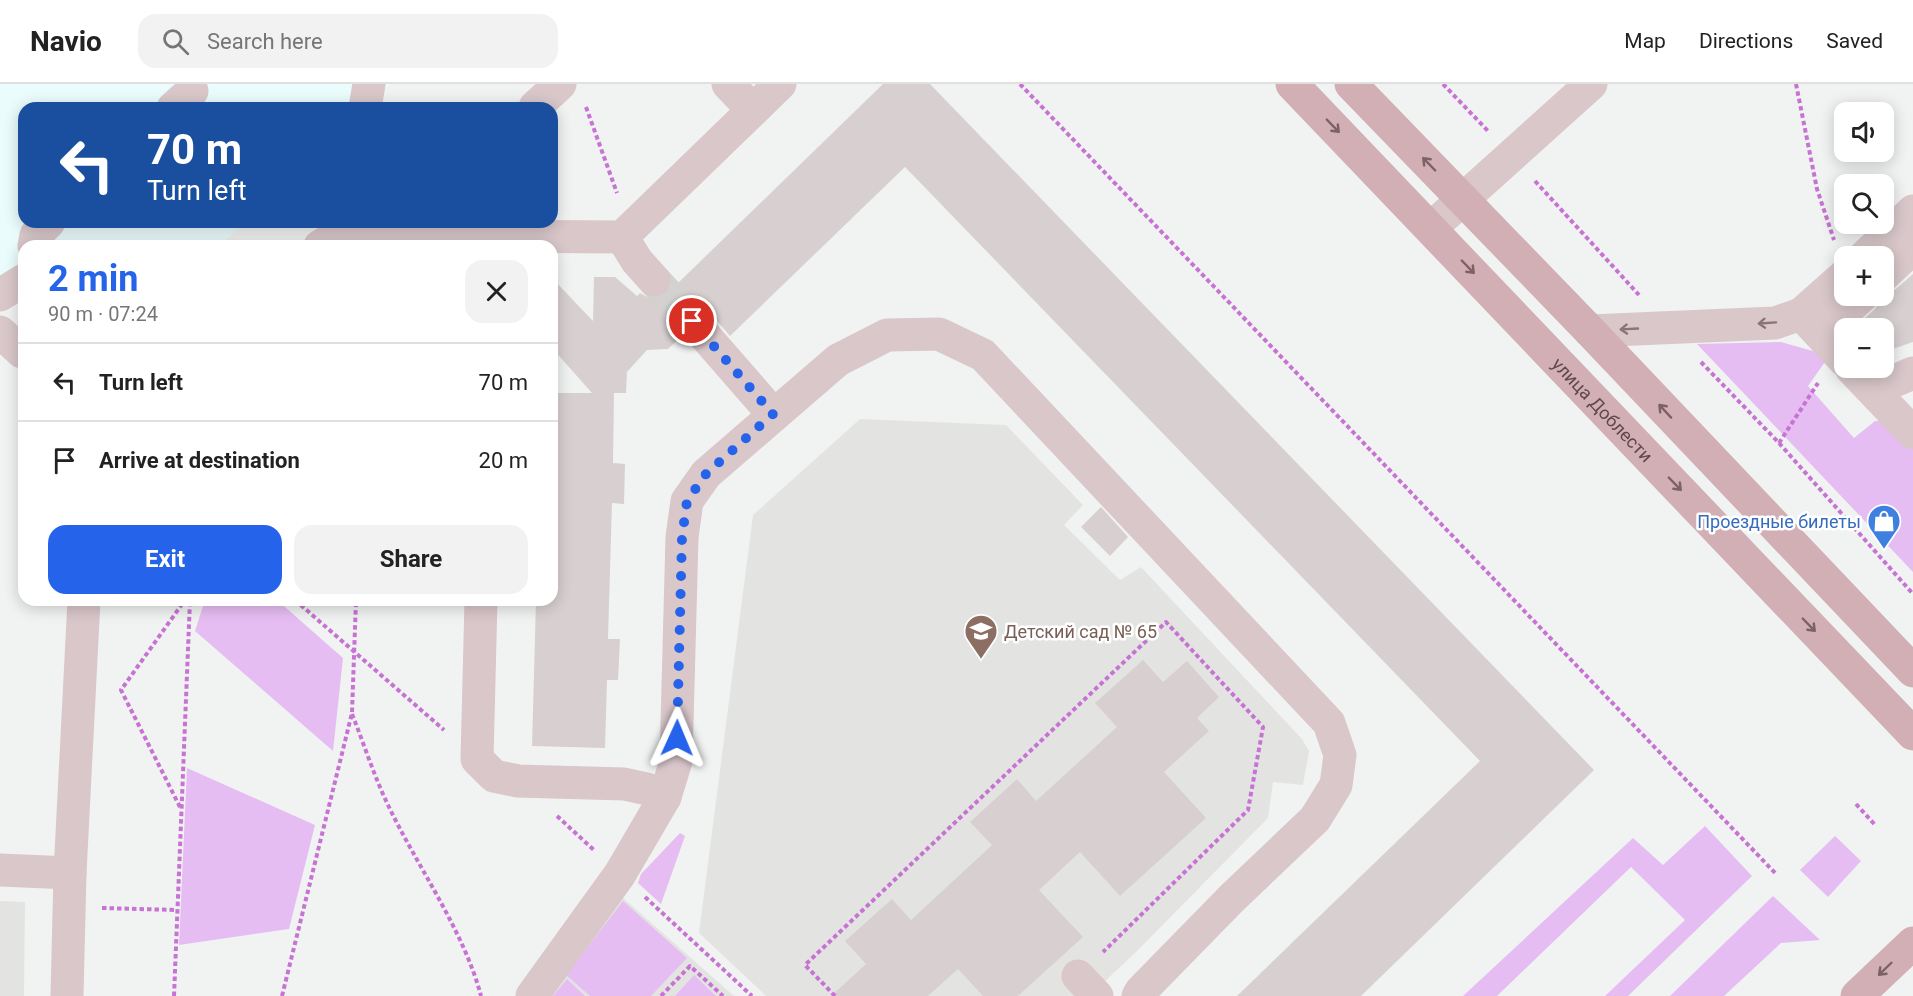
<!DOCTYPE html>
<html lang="en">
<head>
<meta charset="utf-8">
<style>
	:root { --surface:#fff; --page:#f2f2f2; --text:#222; --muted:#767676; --line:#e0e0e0; --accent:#2563eb }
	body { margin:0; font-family:Roboto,sans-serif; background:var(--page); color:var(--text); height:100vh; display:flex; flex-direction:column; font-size:22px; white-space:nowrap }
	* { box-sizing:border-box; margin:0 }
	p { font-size:20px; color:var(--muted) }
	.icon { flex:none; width:33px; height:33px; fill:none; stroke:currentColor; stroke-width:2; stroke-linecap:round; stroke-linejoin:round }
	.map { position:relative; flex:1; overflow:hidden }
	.panel { position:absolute; left:18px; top:156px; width:540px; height:366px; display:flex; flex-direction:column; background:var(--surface); border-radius:18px; box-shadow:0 3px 15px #0003 }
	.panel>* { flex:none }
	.guide { position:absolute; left:18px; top:18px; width:540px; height:126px; border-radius:18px; box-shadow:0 3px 15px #0003; background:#1a4fa0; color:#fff; overflow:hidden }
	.tools { position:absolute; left:1834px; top:18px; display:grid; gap:12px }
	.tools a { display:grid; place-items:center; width:60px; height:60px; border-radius:12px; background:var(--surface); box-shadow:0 3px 15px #0003; font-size:30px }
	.pin { position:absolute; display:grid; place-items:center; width:51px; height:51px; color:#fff; margin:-26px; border:3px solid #fff; border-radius:50%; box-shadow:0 2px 6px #0007 }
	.me { position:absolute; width:66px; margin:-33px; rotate:1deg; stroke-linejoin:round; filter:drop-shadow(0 0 4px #0008) }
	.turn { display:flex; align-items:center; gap:21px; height:126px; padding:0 30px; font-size:27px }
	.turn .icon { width:78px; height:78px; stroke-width:2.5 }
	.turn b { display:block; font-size:42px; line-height:51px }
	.round { display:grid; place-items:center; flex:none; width:63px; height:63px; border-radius:18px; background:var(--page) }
	.head { display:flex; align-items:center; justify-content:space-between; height:102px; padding:0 30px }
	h1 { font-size:36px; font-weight:700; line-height:45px; color:var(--accent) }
	.primary-button { display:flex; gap:12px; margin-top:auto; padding:12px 30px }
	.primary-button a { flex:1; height:69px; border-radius:18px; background:var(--accent); color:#fff; font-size:24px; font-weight:700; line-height:69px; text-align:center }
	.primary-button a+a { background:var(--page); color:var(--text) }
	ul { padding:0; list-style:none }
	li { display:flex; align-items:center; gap:18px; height:78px; padding:0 30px; border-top:2px solid var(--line) }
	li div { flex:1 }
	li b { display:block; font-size:22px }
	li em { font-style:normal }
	header { display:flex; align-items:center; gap:36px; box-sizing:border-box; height:84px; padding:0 30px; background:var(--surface); border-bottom:2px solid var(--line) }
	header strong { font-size:28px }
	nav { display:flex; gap:33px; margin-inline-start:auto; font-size:21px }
	.search { width:420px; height:54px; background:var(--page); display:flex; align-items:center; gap:15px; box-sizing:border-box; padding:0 21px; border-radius:18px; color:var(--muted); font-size:22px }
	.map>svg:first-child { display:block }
	.commercial { fill:#ebfcfd }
	.education { fill:#e3e4e2 }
	.green { fill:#e6bdf3 }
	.building { fill:#d8d0d0 }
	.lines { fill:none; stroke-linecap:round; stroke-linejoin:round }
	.minor-tunnel { stroke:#d4d1d1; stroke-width:33; stroke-dasharray:33 16; stroke-linecap:butt }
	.path { stroke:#c773d3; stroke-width:4; stroke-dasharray:4.5 3; stroke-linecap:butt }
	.minor { stroke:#d9c7ca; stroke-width:33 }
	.major { stroke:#d1afb4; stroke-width:33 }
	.oneway { stroke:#7c6165 }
	.oneway2 { stroke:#8a7477 }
	.route { stroke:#2563eb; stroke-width:10; stroke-dasharray:0 18 }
	.labels { text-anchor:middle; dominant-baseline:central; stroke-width:5; stroke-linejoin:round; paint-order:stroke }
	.street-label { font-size:18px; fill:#60474b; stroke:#fff }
	.shop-label { font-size:18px; fill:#366cbe; stroke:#fff; text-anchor:end }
	.education-label { font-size:18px; fill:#785e54; stroke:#fff; text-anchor:start }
</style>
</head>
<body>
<header>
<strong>Navio</strong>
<div class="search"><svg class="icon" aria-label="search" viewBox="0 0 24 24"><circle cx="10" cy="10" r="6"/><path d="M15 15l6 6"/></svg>Search here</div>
<nav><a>Map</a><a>Directions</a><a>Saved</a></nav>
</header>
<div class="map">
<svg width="1913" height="912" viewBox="0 0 1913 912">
	<rect width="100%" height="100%" fill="#f1f3f2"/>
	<polygon class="commercial" points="0,0 390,0 365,24 24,24 24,138 245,138 220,162 24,162 24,208 12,203 0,191"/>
	<g class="education">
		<polygon points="860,335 1006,341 1083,421 1064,441 1120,496 1141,483 1302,655 1309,667 1303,701 1273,698 1268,734 1137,867 1089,912 766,912 699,849 753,431"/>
		<polygon points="622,813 734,912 546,912"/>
		<polygon points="0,817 25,818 24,912 0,912"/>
	</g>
	<g class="green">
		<polygon points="1781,258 1813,267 1827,275 1808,302 1854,354 1875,337 1889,337 1913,363 1913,488 1697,260"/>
		<polygon points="205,516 277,516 343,574 333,667 195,547"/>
		<polygon points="187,684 315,741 289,845 179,861"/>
		<polygon points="1705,742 1752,792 1628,912 1605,912 1685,836 1631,783 1497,912 1463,912 1633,754 1663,781"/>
		<polygon points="680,749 685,752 661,820 638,799 641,790"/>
		<polygon points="1835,752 1861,777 1828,813 1800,786"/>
		<polygon points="1773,812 1820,856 1781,859 1724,912 1670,912"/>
		<polygon points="623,817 687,874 651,912 590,912 566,891"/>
		<polygon points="694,891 716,912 675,912"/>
		<polygon points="567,895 585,912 553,912"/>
	</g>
	<g class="building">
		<polygon points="883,0 930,0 1594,686 1361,912 1237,912 1480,677 905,83 730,252 706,224 698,219 688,219 679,223 674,231 674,241 681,253 668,265 647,266 627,288 626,309 614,309 613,379 625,380 624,420 612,419 608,555 620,555 619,576 618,596 607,596 605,664 532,662 536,516 552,516 552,309 592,309 552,264 552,194 593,237 594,193 615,193 637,212 640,209 649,214 657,214 666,210 672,202 672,195 677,200"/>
		<polygon points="1913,190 1913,258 1884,268 1884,244 1854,244 1875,225 1880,218 1880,212 1896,205"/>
		<polygon points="1101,423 1128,453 1110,472 1081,443"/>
		<polygon points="1143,576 1163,598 1187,577 1219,613 1197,634 1209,647 1164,688 1206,734 1120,812 1080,768 1039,806 1083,853 1018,912 983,912 958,885 928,912 831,912 866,880 845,857 892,815 911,836 992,761 970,738 1017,695 1036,717 1117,643 1095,619"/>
	</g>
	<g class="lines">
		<polyline class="minor-tunnel" points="654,196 692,237"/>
		<g class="path">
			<polyline points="1020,0 1777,791"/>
			<polyline points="1443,0 1489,48"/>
			<polyline points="1796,0 1817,105 1834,156"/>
			<polyline points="586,23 617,109"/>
			<polyline points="1535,97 1639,211"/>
			<polyline points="1701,278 1779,359 1913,510"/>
			<polyline points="1779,359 1818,299"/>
			<polyline points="295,516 444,646"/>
			<path d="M352 630C364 660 374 692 388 721 417 782 464 847 481 912"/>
			<polyline points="1856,720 1876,742"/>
			<polyline points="180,723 121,606 185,516"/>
			<polyline points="557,732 595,767"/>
			<polyline points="645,813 752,912"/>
			<polyline points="102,824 176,826"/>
			<polyline points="174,912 190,516"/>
			<polyline points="282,912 352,629 356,516"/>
			<polyline points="661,912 690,882 723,912"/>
			<polyline points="835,912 805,881 1166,538 1263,643 1248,726 1103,868"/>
		</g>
		<g class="minor">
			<polyline points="728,0 753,26"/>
			<polyline points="535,23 560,0"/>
			<polyline points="173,24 192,7"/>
			<polyline points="365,24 369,0"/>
			<polyline points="1431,144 1591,0"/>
			<polyline points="622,153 637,177 654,196"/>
			<polyline points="34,162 36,151 49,138"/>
			<polyline points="320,162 339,151 455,152"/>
			<polyline points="455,162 455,152 622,153 780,0"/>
			<polyline points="1865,172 1913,127"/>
			<polyline points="1884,191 1913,164"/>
			<polyline points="0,211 24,196"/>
			<polyline points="1801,230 1845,191"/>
			<polyline points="692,237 773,330"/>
			<polyline points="1590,247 1775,239 1801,230 1845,277"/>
			<polyline points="0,248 22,268"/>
			<polyline points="1820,250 1862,212"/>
			<polyline points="1851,284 1913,349"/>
			<polyline points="1867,300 1885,301 1913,289"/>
			<polyline points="481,516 477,675 494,692 518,697 624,700 647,705 665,713 676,677 682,453 687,417 706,390 838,276 887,251 939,250 983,271 1329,639 1340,671 1336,701 1315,735 1232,814 1141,907 1138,912"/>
			<polyline points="0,786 70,789"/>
			<polyline points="1078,892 1097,912"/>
			<polyline points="67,912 70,789 84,516"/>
			<polyline points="532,912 620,790 665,713"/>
		</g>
		<g class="major">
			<path id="s1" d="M1292 0 1913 650"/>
			<polyline points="1351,0 1590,247 1913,587"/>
			<polyline points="1857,912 1913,859"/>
		</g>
	</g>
	<defs><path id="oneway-shaft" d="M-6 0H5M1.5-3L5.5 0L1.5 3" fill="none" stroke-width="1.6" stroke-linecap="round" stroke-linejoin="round" transform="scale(1.5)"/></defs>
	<g class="oneway">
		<use href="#oneway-shaft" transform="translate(1333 42) rotate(46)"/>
		<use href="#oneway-shaft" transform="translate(1429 80) rotate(-134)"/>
		<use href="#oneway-shaft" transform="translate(1468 183) rotate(46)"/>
		<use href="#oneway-shaft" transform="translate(1665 327) rotate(-133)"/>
		<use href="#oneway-shaft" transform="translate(1675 400) rotate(46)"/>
		<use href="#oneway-shaft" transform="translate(1809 541) rotate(46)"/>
		<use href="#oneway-shaft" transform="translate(1885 885) rotate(136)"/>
	</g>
	<g class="oneway2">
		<use href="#oneway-shaft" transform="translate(1767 239) rotate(176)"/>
		<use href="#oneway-shaft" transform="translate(1629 245) rotate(177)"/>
	</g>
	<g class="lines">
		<polyline class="route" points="677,654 682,453 687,417 706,390 773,330 692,237"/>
	</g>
	<defs>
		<g id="shop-pin" transform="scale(1.725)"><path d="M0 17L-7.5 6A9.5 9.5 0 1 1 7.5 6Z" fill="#3f7fe0" stroke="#fff"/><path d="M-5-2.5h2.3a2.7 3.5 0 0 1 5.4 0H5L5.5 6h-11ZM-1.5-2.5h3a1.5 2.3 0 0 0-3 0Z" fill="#fff"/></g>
		<g id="school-pin" transform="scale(1.725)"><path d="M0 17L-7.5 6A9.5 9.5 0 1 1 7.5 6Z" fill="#8d6e63" stroke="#fff"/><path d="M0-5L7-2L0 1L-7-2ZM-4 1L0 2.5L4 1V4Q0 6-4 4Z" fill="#fff"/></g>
	</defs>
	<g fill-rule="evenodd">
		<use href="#shop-pin" x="1884" y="437"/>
		<use href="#school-pin" x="981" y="547"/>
	</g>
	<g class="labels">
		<g class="street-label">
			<text stroke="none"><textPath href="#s1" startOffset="450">улица Доблести</textPath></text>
		</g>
		<g class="shop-label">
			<text x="1861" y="437">Проездные билеты</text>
		</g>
		<g class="education-label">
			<text x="1004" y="547">Детский сад № 65</text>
		</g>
	</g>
</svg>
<div class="tools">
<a><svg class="icon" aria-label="sound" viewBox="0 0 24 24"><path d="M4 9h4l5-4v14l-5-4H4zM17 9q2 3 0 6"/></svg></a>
<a><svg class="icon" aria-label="search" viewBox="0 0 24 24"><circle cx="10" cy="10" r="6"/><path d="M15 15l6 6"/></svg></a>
<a>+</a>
<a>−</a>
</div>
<div class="pin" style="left:692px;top:237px;background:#d93025"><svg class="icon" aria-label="arrive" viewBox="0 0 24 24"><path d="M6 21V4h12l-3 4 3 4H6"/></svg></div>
<svg class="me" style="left:677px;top:654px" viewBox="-20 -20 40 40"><path d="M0-17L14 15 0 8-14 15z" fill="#2563eb" stroke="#fff" stroke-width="4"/></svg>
<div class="guide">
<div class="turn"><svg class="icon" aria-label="left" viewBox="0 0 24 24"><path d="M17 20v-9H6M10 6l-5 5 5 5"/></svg><div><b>70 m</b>Turn left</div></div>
</div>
<section class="panel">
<div class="head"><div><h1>2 min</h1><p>90 m · 07:24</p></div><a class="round"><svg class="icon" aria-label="close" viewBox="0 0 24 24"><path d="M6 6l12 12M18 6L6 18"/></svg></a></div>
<ul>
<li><svg class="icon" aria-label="left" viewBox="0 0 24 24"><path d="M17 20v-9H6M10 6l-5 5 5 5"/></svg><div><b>Turn left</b></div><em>70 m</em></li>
<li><svg class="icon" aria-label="arrive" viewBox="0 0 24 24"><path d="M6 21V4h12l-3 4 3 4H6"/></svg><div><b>Arrive at destination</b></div><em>20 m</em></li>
</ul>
<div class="primary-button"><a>Exit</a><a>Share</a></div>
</section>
</div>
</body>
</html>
